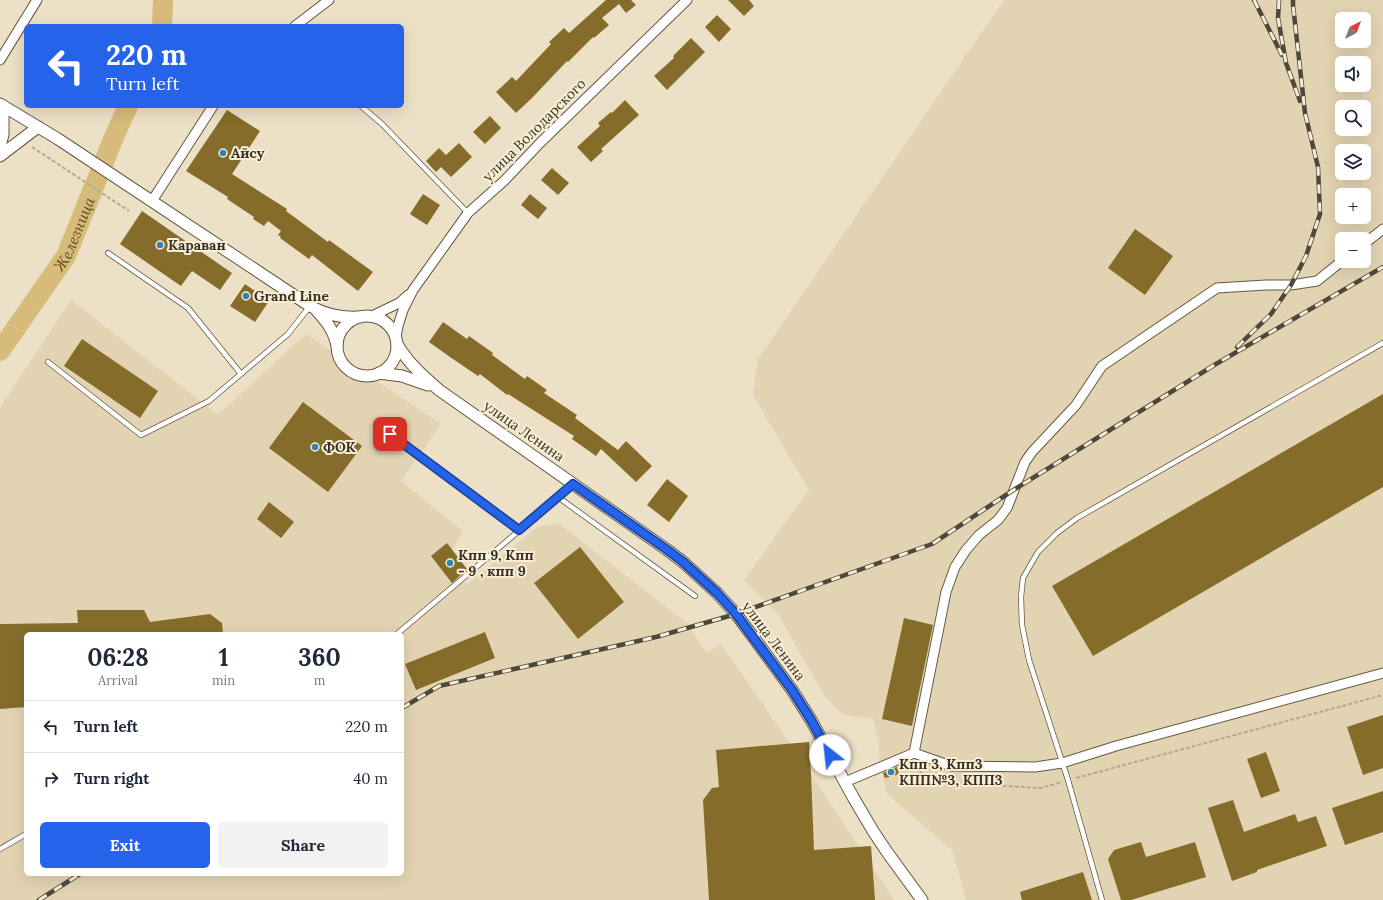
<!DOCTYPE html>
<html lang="en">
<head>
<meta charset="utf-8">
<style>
	:root { --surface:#fff; --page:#f2f2f3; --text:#1f2937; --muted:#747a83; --line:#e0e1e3; --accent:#2563eb }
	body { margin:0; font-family:Lora,serif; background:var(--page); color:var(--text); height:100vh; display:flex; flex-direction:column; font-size:15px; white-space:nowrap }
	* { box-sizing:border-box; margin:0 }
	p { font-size:13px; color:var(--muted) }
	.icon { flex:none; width:22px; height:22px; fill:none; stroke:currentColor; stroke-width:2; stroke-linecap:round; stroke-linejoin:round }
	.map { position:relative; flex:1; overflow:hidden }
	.details { position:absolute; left:24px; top:632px; width:380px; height:244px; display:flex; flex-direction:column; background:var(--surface); border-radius:6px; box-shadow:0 4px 16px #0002 }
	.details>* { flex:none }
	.banner { position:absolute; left:24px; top:24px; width:380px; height:84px; border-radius:6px; box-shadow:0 4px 16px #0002; background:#2563eb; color:#fff; overflow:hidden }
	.needle { width:26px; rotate:42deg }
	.tools { position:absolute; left:1335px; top:12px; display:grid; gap:8px }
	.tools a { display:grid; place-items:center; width:36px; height:36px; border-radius:6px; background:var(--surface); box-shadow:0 4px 16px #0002; font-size:20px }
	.pin { position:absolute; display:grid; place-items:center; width:34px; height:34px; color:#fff; margin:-17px; border-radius:8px; box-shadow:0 2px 6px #0006 }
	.me { position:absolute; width:44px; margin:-22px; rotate:331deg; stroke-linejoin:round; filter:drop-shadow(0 0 3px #0008) }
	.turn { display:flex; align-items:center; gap:14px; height:84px; padding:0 16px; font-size:18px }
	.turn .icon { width:52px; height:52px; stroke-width:2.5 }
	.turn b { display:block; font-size:28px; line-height:34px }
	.eta { display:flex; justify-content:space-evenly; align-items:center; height:68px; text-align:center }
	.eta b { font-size:24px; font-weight:700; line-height:28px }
	.cta { display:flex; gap:8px; margin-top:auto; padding:8px 16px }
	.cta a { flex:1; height:46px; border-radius:6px; background:var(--accent); color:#fff; font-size:16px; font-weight:700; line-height:46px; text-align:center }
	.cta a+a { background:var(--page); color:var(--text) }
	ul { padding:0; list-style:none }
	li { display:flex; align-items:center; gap:12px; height:52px; padding:0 16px; border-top:1px solid var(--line) }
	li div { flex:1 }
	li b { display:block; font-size:15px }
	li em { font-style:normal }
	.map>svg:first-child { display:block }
	.built { fill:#e2d3b2; fill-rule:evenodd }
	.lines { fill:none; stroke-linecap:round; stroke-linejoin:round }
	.river { stroke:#d7bb7a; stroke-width:20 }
	.building { fill:#856c2a }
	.service-casing { stroke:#625841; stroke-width:6 }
	.minor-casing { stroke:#625841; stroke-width:11 }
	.tertiary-casing { stroke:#625841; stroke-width:13 }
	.path { stroke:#b2a994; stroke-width:2; stroke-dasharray:4 2; stroke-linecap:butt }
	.service { stroke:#fff; stroke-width:4.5 }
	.minor { stroke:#fff; stroke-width:9 }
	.tertiary { stroke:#fff; stroke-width:11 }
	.rail-casing { stroke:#4d483c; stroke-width:4.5 }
	.rail { stroke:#f9eed3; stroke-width:3; stroke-dasharray:9; stroke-linecap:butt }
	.route-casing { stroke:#184099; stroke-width:10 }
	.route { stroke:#2563eb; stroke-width:7 }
	.poi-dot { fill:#2f84b4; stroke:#f9eed3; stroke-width:1.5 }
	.labels { text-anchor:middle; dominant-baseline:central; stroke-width:4; stroke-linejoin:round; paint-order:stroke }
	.street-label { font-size:14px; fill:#363127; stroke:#f9eed3 }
	.poi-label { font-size:14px; font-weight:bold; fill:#363127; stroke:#f9eed3; text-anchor:start }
	.water-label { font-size:15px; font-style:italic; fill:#614d1c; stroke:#f9eed3 }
</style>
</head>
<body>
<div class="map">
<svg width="1383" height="900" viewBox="0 0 1383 900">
	<rect width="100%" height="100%" fill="#ece0c6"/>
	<g class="built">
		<path d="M1004 0H1383V900H966L953 851 886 793 879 754V742L873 718 844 715 825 697 778 614 744 580 809 490 753 395 758 359ZM1342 19H1364V41H1342ZM1342 63H1364V85H1342ZM1342 107H1364V129H1342ZM1342 151H1364V173H1342ZM1342 195H1364V217H1342ZM1342 239H1364V261H1342Z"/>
		<path d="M71 300 218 415 306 334 441 424 401 481 463 531 446 560 467 585 537 527 558 523 688 624 706 653 721 644 811 774 894 900H0V408ZM26 634H402V874H26Z"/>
	</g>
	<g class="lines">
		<g class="river">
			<polyline points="162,26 163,0"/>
			<path id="s1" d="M0 351 66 256 114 137 128 106"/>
		</g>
	</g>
	<g class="building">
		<polygon points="606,0 631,0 636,5 626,13 619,4 602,18 609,25 594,38 593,37 568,62 567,61 532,98 516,113 496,92 512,77 516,81 551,44 549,42 564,28 569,33"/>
		<polygon points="728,0 749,0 754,6 744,16"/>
		<polygon points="717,15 731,29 719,42 705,27"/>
		<polygon points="691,38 705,52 667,90 654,76 674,58 673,56"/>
		<polygon points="625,100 639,115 601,149 603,151 591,162 577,147 600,126 598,123 611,112 612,113"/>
		<polygon points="227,110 260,131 232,174 287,209 286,211 328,242 329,240 373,272 358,291 312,255 309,259 280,238 281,237 278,235 281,231 268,221 264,226 253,219 254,217 227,199 228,197 186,171"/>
		<polygon points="490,116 501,128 485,144 473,132"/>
		<polygon points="459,143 472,157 451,177 441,167 436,172 426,161 439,148 446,155"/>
		<polygon points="552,168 569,183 558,195 541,180"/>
		<polygon points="423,194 440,205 427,225 410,214"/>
		<polygon points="530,194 547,208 538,219 521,205"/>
		<polygon points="142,211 232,273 220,290 192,271 181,286 120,244"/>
		<polygon points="1135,229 1173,256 1145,295 1108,268"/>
		<polygon points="245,284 269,301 255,322 230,306"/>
		<polygon points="443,322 467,339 469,336 493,353 492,355 525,379 527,376 547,390 544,393 577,415 575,418 618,450 626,441 652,466 636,482 601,449 596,456 572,439 574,436 508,394 507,395 480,374 478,376 450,357 429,342"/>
		<polygon points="82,339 158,391 140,418 64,366"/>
		<polygon points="1383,394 1383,487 1093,656 1052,586"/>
		<polygon points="303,402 362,446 328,492 269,448"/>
		<polygon points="667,479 688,496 669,522 647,505"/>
		<polygon points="269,502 294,522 281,538 257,519"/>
		<polygon points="447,543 467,569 452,583 431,556"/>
		<polygon points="580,547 624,602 578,639 534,583"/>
		<polygon points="77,610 144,610 150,622 210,614 222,623 223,634 26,634 26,707 0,709 0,624 78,623"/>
		<polygon points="904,618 933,625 912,726 882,719"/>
		<polygon points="485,632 495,658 416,690 405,664"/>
		<polygon points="1383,715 1383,768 1363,775 1347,727"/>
		<polygon points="809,742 811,774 814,850 871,846 875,900 709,900 703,800 712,788 719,787 716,750"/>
		<polygon points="1266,752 1280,791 1261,798 1247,759"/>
		<polygon points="897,767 899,774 885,778 883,773"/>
		<polygon points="1383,791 1383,832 1345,845 1332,808"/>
		<polygon points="1233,800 1244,832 1295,814 1298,822 1316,816 1327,846 1257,870 1257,872 1232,881 1208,808"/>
		<polygon points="1141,842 1146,857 1195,842 1206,877 1131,900 1121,900 1108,859 1114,850"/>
		<polygon points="1083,872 1092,900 1022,900 1020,892"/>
	</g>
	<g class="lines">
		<g class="service-casing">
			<g id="service">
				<polyline points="361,106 382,124 468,213"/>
				<polyline points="108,253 188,308 241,374"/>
				<polyline points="48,362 141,435 209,401 288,334 310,306"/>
				<polyline points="390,434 519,530"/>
				<polyline points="558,497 695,596"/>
				<polyline points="397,634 573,485"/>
				<polyline points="0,849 26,834"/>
				<polyline points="1102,900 1068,780 1029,660 1022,625 1021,597 1023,578 1038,552 1057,533 1077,518 1383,343"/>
			</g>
		</g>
		<g class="minor-casing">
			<g id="minor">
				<polyline points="295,26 329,0"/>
				<polyline points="0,60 37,0"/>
				<polyline points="152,201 213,106"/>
				<polyline points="1364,244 1383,229"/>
				<polyline points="1342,261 1317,281 1291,285 1266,285 1217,288 1102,366 1076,405 1032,452 1025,462 1007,508 998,520 979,535 966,550 955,567 946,592 914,753 951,766 1035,767 1062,763 1116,746 1383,673"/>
				<polyline points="372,316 399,303 408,295"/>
				<polyline points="396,337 398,326 403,310 413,290 468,213 504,181 540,143 687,0"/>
				<polyline points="845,782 914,753"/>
			</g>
		</g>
		<g class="tertiary-casing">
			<g id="tertiary">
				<path d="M0 104 58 139 310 306C326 315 342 318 359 317"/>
				<polyline points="0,147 3,134 3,106"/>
				<polyline points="0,156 38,127"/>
				<path d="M317 311C328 323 333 330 337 345"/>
				<circle cx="367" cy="346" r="30"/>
				<path d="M397 344C408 363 423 376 439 390L666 549 682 561 717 593 736 614 754 638 792 690 811 720 853 797 873 831 887 852 922 900"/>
				<polyline points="379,373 402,376 428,385"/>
			</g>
		</g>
		<g class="path">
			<polyline points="32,147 129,211"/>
			<polyline points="918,765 924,781 1041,788 1062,782"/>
			<polyline points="1076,778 1383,695"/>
		</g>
		<use href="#service" class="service"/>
		<use href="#minor" class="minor"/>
		<use href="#tertiary" class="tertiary"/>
		<g class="rail-casing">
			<g id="rail">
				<polyline points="1254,0 1282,55"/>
				<polyline points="1279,0 1278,18 1286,63 1300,101"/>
				<polyline points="1237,347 1271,314 1291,285 1306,256 1320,214 1318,167 1305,113 1293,5 1293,0"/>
				<polyline points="402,708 439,686 656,637 736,614 932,544 1015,489 1216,364 1383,267"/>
				<polyline points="39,900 80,874"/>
			</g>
		</g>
		<use href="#rail" class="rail"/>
	</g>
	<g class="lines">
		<g class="route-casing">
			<polyline id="route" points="390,434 519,530 573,484 666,549 682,561 717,593 736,614 792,690 811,720 830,755"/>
		</g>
		<use href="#route" class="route"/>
	</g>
	<g class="poi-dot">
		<circle cx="223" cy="153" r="4"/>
		<circle cx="160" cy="245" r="4"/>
		<circle cx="246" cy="296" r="4"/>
		<circle cx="315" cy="447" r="4"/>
		<circle cx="450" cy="563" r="4"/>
		<circle cx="891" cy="772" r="4"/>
	</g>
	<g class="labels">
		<g class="street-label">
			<text transform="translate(534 130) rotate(-45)">улица Володарского</text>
			<text transform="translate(524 431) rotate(35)">улица Ленина</text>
			<text transform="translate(774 641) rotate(53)">улица Ленина</text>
		</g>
		<g class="poi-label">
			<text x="231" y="153">Айсу</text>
			<text x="168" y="245">Караван</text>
			<text x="254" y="296">Grand Line</text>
			<text x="323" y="447">ФОК</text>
			<text x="458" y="555">Кпп 9, Кпп<tspan x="458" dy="16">- 9 , кпп 9</tspan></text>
			<text x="899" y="764">Кпп 3, Кпп3<tspan x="899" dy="16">КПП№3, КПП3</tspan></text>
		</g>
		<g class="water-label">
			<text stroke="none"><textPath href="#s1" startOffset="139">Железница</textPath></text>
		</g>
	</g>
</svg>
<div class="tools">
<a><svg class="needle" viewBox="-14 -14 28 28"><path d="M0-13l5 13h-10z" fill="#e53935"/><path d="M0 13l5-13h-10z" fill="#747a83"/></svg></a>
<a><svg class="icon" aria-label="sound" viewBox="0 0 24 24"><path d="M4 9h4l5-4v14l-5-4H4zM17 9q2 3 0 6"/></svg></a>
<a><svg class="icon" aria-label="search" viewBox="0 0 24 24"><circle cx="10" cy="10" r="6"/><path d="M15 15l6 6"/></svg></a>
<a><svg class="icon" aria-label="layers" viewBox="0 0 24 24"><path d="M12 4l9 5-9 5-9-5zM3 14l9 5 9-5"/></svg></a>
<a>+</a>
<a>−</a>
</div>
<div class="pin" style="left:390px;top:434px;background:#d93025"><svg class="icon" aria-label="arrive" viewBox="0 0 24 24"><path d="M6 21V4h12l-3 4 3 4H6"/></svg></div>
<svg class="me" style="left:830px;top:755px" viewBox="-20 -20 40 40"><circle r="19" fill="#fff"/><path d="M0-13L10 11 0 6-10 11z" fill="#2563eb"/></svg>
<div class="banner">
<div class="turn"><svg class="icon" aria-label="left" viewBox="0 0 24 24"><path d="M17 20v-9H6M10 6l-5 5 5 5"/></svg><div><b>220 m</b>Turn left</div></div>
</div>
<section class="details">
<div class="eta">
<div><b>06:28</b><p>Arrival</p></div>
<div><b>1</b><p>min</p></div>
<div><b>360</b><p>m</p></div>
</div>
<ul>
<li><svg class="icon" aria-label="left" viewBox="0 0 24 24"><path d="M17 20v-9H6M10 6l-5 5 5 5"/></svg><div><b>Turn left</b></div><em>220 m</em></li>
<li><svg class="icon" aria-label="right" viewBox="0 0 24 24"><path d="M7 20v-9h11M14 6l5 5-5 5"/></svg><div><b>Turn right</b></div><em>40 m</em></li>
</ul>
<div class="cta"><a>Exit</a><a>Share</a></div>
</section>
</div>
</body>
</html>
